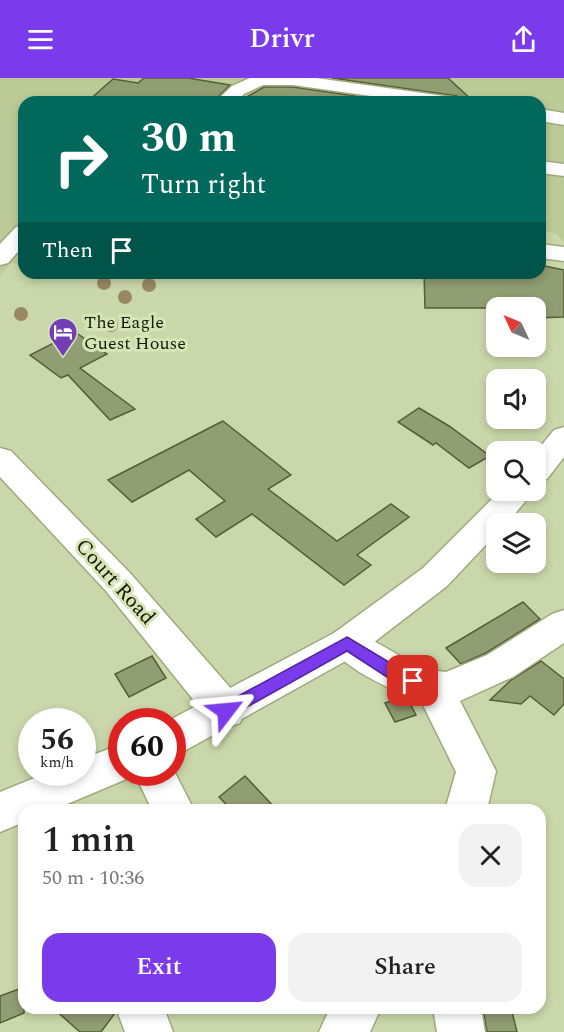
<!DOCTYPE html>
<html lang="en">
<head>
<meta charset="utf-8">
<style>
	:root { --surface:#fff; --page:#f2f2f2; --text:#222; --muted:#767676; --accent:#7c3aed }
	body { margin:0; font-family:Spectral,serif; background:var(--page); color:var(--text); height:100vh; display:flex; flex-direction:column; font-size:22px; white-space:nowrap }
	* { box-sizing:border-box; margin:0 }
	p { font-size:20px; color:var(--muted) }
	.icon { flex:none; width:33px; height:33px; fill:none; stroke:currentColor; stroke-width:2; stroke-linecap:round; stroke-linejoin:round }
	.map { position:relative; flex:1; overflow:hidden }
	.panel { position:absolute; left:18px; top:726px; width:528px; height:210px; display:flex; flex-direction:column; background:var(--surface); border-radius:18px; box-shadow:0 3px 9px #0003 }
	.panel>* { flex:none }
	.hud { position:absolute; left:18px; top:18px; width:528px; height:183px; border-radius:18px; box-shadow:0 3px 9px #0003; background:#00695c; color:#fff; overflow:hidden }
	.needle { width:39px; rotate:314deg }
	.buttons { position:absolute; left:486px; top:219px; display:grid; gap:12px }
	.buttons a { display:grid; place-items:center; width:60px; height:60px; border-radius:12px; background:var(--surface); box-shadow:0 3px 9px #0003; font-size:30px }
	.speed { position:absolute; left:18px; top:630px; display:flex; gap:12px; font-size:30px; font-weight:700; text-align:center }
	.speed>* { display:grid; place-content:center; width:78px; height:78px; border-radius:50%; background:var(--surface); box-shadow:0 3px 9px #0003; line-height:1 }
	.speed small { font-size:15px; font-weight:400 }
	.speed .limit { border:9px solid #d22; background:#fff; color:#111 }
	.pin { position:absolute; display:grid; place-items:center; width:51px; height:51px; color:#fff; margin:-26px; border-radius:12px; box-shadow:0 3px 9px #0006 }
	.me { position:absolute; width:66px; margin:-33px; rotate:61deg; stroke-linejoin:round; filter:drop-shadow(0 0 4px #0008) }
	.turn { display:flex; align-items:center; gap:21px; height:126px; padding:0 24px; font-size:27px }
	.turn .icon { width:78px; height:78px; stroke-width:2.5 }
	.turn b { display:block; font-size:42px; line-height:51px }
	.then { display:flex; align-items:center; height:57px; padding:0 24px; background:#0003; gap:12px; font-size:22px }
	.round { display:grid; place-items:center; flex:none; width:63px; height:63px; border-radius:18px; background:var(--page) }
	.head { display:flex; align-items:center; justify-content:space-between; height:102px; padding:0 24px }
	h1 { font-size:36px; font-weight:600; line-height:45px }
	.cta { display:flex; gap:12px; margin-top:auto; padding:12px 24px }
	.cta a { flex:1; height:69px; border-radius:18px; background:var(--accent); color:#fff; font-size:24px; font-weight:600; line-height:69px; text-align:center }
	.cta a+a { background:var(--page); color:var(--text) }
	header { display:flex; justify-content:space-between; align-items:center; height:78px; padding:0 24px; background:var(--accent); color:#fff; font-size:27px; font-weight:600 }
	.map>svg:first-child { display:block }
	.built { fill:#bcca97 }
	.building { fill:#919d72; stroke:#535e35; stroke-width:1.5 }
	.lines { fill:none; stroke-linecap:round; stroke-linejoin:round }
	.minor-casing { stroke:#9eaa7e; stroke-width:3 }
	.major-casing { stroke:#9eaa7e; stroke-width:3 }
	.minor { fill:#fff; fill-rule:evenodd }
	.major { fill:#fff; fill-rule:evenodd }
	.tree { fill:#988961 }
	.route { fill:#7c3aed; stroke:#51269a; stroke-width:1.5 }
	.labels { text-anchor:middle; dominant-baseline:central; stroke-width:6; stroke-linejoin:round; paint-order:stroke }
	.far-poi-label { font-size:18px; fill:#151908; stroke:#d7e4b6; text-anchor:start }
	.street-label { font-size:21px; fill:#151908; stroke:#d7e4b6 }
</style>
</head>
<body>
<header><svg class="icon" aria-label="menu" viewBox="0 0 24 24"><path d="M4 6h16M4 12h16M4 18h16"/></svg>Drivr<svg class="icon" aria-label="share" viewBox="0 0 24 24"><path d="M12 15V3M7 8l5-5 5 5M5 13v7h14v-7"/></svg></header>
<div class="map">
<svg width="564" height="954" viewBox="0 0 564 954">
	<rect width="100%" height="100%" fill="#cad7aa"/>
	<polygon class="built" points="0,0 564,0 564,164 556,156 540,152 540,24 24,24 24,189 12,184 0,197"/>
	<g class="building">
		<polygon points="144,0 188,0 230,7 213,24 87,24 113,1 138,5"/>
		<polygon points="332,0 448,0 474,24 462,24 457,18"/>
		<polygon points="264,9 293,9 397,24 238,24"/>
		<polygon points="540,187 564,192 564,239 536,240 536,230 425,230 424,195 540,195"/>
		<polygon points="75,254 107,276 80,290 135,331 110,342 68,297 61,300 30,277"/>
		<polygon points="419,330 449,348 490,378 469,390 436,365 433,367 398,344"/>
		<polygon points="223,343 291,397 268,411 337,463 391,426 409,439 357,477 371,487 344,507 252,436 216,459 196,441 225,423 189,392 132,424 108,402"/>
		<polygon points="523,524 540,541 486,575 461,586 446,570"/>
		<polygon points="152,578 166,600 129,619 115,596"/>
		<polygon points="541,583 564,601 564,626 554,637 530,618 521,626 490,622 511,602"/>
		<polygon points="404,619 407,620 416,637 395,644 385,625"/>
		<polygon points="245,698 277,732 232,732 219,719"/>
		<polygon points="24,909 24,935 0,945 0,918"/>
		<polygon points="53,930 114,930 115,935 101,954 80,954"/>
		<polygon points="483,930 511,930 517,954 487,954"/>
	</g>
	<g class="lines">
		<g class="minor-casing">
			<g id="minor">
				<polygon points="540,166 564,169 564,183 540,180"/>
				<polygon points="0,370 11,373 130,495 240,621 245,633 240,645 226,650 212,645 106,513 0,399"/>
				<path d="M564 532V565L513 599 460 623 496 693 487 732H445L456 694 421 623C394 613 342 591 329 565L334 555 347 550 360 555 423 591 446 594 487 577 552 536Z"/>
				<polygon points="172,689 194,732 152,732 134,694 172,694"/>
				<polygon points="116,930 164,930 173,954 125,954"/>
				<polygon points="330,930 381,930 370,954 319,954"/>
				<polygon points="433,930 481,930 485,954 437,954"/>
			</g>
		</g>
		<g class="major-casing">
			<g id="major">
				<polygon points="250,0 316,0 451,19 457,20 460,24 413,24 293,7 263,7 244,16 235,24 215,24 232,8"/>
				<polygon points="540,31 564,35 564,47 540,43"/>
				<polygon points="540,83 564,86 564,98 540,95"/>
				<polygon points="24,147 24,167 8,185 0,187 0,166 16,149"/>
				<polygon points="564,349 564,379 547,401 536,404 536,374 554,352"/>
				<polygon points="501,412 535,412 506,446 496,446 496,456 447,508 360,575 186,672 172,677 172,644 166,644 334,555 423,490"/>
				<polygon points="122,666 122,694 137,694 136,697 53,732 24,732 24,744 0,754 0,714 49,694 82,694 82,681"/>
			</g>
		</g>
		<use href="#minor" class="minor"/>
		<use href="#major" class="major"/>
	</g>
	<g class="tree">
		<circle cx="104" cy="205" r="7"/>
		<circle cx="149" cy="207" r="7"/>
		<circle cx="125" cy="219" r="7"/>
		<circle cx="21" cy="236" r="7"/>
		<circle cx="111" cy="247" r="7"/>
	</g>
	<polygon class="route" points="347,559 397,589 419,598 421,603 419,607 413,609 387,599 347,573 231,638 226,640 220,638 218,633 220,628"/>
	<defs>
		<g id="hotel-pin" transform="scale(1.5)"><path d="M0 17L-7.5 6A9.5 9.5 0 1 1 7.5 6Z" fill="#733eb5" stroke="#d7e4b6"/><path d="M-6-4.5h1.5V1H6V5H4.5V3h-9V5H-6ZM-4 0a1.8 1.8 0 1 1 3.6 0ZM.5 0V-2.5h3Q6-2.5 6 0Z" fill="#fff"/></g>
	</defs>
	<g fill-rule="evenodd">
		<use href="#hotel-pin" x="63" y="254"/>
	</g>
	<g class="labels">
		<g class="far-poi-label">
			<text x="84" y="244">The Eagle<tspan x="84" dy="21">Guest House</tspan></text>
		</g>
		<g class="street-label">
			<text transform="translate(115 504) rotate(48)">Court Road</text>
		</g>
	</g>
</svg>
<div class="buttons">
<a><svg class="needle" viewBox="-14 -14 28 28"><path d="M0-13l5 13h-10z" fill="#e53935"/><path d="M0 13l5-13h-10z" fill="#767676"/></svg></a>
<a><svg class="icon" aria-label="sound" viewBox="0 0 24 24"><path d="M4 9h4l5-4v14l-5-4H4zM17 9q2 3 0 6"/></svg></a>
<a><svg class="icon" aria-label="search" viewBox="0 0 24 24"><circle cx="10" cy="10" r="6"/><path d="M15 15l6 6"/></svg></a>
<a><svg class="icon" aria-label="layers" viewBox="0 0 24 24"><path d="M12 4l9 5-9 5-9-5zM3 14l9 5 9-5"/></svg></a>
</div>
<div class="speed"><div>56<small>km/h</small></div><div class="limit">60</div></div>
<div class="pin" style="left:413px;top:603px;background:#d93025"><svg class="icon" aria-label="arrive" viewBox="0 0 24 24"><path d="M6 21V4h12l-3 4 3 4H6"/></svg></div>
<svg class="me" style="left:226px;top:633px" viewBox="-20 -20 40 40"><path d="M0-17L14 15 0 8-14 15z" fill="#7c3aed" stroke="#fff" stroke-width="4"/></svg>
<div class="hud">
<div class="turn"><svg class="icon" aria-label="right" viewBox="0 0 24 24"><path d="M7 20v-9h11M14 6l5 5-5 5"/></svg><div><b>30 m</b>Turn right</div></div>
<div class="then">Then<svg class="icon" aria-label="arrive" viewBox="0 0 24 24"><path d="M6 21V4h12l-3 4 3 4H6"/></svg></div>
</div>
<section class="panel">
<div class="head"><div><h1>1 min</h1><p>50 m · 10:36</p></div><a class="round"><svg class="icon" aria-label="close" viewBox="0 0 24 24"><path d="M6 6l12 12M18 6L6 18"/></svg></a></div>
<div class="cta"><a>Exit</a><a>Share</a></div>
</section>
</div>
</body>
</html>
